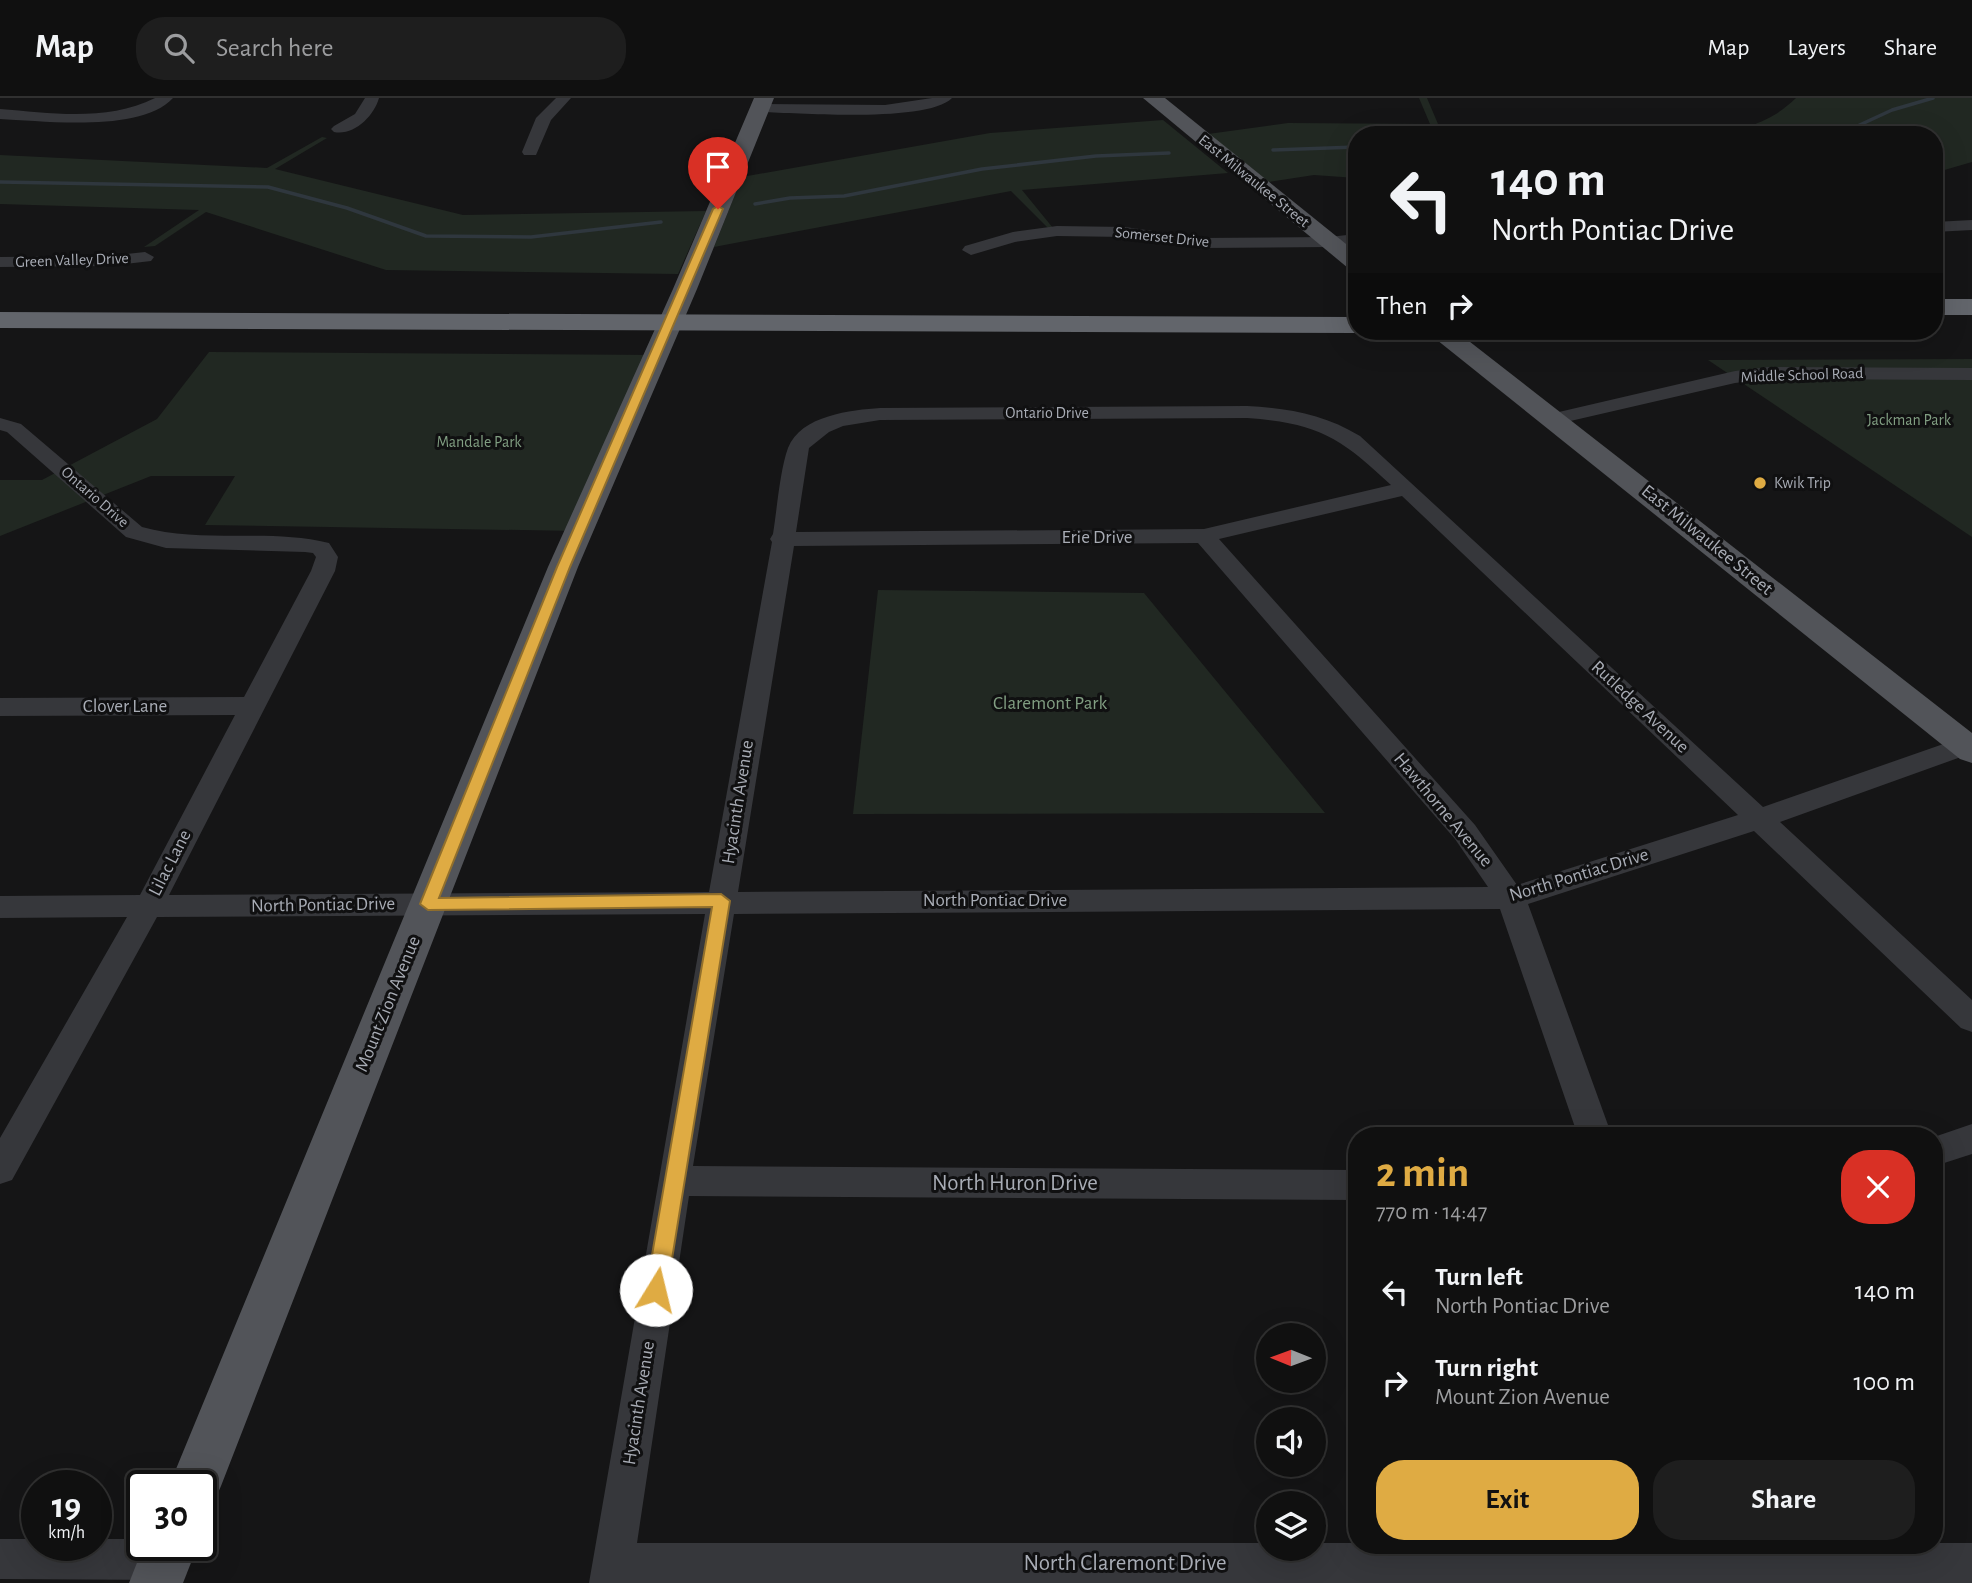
<!DOCTYPE html>
<html lang="en">
<head>
<meta charset="utf-8">
<style>
	:root { --surface:#101010; --page:#1e1e1e; --text:#f1f3f6; --muted:#9c9d9f; --line:#303030; --accent:#dfab43 }
	body { margin:0; font-family:"Alegreya Sans",sans-serif; background:var(--page); color:var(--text); height:100vh; display:flex; flex-direction:column; font-size:26px; white-space:nowrap }
	* { box-sizing:border-box; margin:0 }
	p { font-size:23px; color:var(--muted) }
	.icon { flex:none; width:38px; height:38px; fill:none; stroke:currentColor; stroke-width:2; stroke-linecap:round; stroke-linejoin:round }
	.map { position:relative; flex:1; overflow:hidden }
	.drawer { position:absolute; left:1348px; top:1029px; width:595px; height:427px; display:flex; flex-direction:column; background:var(--surface); border-radius:28px; box-shadow:0 7px 28px #0002,0 0 0 2px var(--line) }
	.drawer>* { flex:none }
	.hud { position:absolute; left:1348px; top:28px; width:595px; height:214px; border-radius:28px; box-shadow:0 7px 28px #0002,0 0 0 2px var(--line); background:#101010; color:var(--text); overflow:hidden }
	.needle { width:46px; rotate:271deg }
	.buttons { position:absolute; left:1256px; top:1225px; display:grid; gap:14px }
	.buttons a { display:grid; place-items:center; width:70px; height:70px; border-radius:50%; background:var(--surface); box-shadow:0 7px 28px #0002,0 0 0 2px var(--line); font-size:35px }
	.speed { position:absolute; left:21px; top:1372px; display:flex; gap:14px; font-size:35px; font-weight:700; text-align:center }
	.speed>* { display:grid; place-content:center; width:91px; height:91px; border-radius:50%; background:var(--surface); box-shadow:0 7px 28px #0002,0 0 0 2px var(--line); line-height:1 }
	.speed small { font-size:18px; font-weight:400 }
	.speed .limit { border:4px solid #111; border-radius:10px; background:#fff; color:#111 }
	.pin { position:absolute; display:grid; place-items:center; width:60px; height:60px; color:#fff; margin:-72px -30px; border-radius:50% 50% 50% 0; rotate:-45deg; box-shadow:0 0 7px #0007 }
	.pin .icon { rotate:45deg }
	.me { position:absolute; width:77px; margin:-38px; rotate:9deg; stroke-linejoin:round; filter:drop-shadow(0 0 5px #0008) }
	.turn { display:flex; align-items:center; gap:24px; height:147px; padding:0 28px; font-size:32px }
	.turn .icon { width:91px; height:91px; stroke-width:2.5 }
	.turn b { display:block; font-size:49px; line-height:60px }
	.then { display:flex; align-items:center; height:66px; padding:0 28px; background:#0003; gap:14px; font-size:26px }
	.round { display:grid; place-items:center; flex:none; width:74px; height:74px; border-radius:28px; background:var(--page) }
	.summary { display:flex; align-items:center; justify-content:space-between; height:119px; padding:0 28px }
	h1 { font-size:42px; font-weight:700; line-height:52px; color:var(--accent) }
	.button { display:flex; gap:14px; margin-top:auto; padding:14px 28px }
	.button a { flex:1; height:80px; border-radius:28px; background:var(--accent); color:#111; font-size:28px; font-weight:700; line-height:80px; text-align:center }
	.button a+a { background:var(--page); color:var(--text) }
	ul { padding:0; list-style:none }
	li { display:flex; align-items:center; gap:21px; height:91px; padding:0 28px }
	li div { flex:1 }
	li b { display:block; font-size:26px }
	li em { font-style:normal }
	header { display:flex; align-items:center; gap:42px; box-sizing:border-box; height:98px; padding:0 35px; background:var(--surface); border-bottom:2px solid var(--line) }
	header strong { font-size:33px }
	nav { display:flex; gap:38px; margin-inline-start:auto; font-size:24px }
	.search { width:490px; height:63px; background:var(--page); display:flex; align-items:center; gap:18px; box-sizing:border-box; padding:0 24px; border-radius:28px; color:var(--muted); font-size:26px }
	.map>svg:first-child { display:block }
	.green { fill:#212822 }
	.lines { fill:none; stroke-linecap:round; stroke-linejoin:round }
	.stream { stroke:#2f373e; stroke-width:3.5 }
	.minor { fill:#36373b; fill-rule:evenodd }
	.major { fill:#525459; fill-rule:evenodd }
	.highway { fill:#62656b; fill-rule:evenodd }
	.route { fill:#dfab43; stroke:#916f2c; stroke-width:2 }
	.poi-dot { fill:#dfab43; stroke:#101011; stroke-width:2.5 }
	.labels { text-anchor:middle; dominant-baseline:central; stroke-width:6; stroke-linejoin:round; paint-order:stroke }
	.far-street-label { font-size:16px; fill:#a8acb5; stroke:#101011 }
	.far-park-label { font-size:16px; fill:#819e82; stroke:#101011 }
	.far-poi-label { font-size:16px; fill:#a8acb5; stroke:#101011; text-anchor:start }
	.street-label { font-size:19px; fill:#a8acb5; stroke:#101011 }
	.park-label { font-size:19px; fill:#819e82; stroke:#101011 }
	.near-street-label { font-size:23px; fill:#a8acb5; stroke:#101011 }
</style>
</head>
<body>
<header>
<strong>Map</strong>
<div class="search"><svg class="icon" aria-label="search" viewBox="0 0 24 24"><circle cx="10" cy="10" r="6"/><path d="M15 15l6 6"/></svg>Search here</div>
<nav><a>Map</a><a>Layers</a><a>Share</a></nav>
</header>
<div class="map">
<svg width="1972" height="1485" viewBox="0 0 1972 1485">
	<rect width="100%" height="100%" fill="#151516"/>
	<g class="green">
		<polygon points="1419,0 1427,0 1438,26 1467,27 1535,37 1356,37 1356,80 1314,77 1269,84 1208,36 1288,25 1430,26"/>
		<path d="M1796 0H1972V64L1934 75V37H1717C1750 28 1770 25 1796 0Z"/>
		<polygon points="1163,22 1228,75 1022,92 1053,130 1048,130 1011,93 714,149 742,79 990,35"/>
		<polygon points="322,39 327,40 275,71 463,117 706,113 678,176 386,172 206,114 155,148 144,149 199,112 0,106 0,57 267,70"/>
		<polygon points="209,254 656,257 579,433 205,427 235,378 151,378 0,438 0,382 42,382 157,321"/>
		<polygon points="1972,261 1972,439 1708,262"/>
		<polygon points="878,492 1144,495 1325,715 853,716"/>
	</g>
	<g class="lines">
		<g class="stream">
			<polyline points="1838,37 1892,12 1933,0"/>
			<polyline points="1273,52 1356,49"/>
			<polyline points="0,84 268,89 347,110 426,138 531,139 661,124"/>
			<polyline points="755,106 790,100 844,98 982,71 1096,58 1169,55"/>
		</g>
		<g class="minor">
			<path d="M155 0H173C141 35 44 23 0 21V11C51 15 107 24 155 0Z"/>
			<path d="M365 0H379C374 18 354 38 334 34L331 31 334 28 355 16Z"/>
			<polygon points="556,0 571,0 551,22 536,57 524,57 522,54 536,20"/>
			<path d="M932 0H952C928 25 797 15 759 14L752 10 759 6 885 7Z"/>
			<polygon points="1972,122 1972,132 1934,134 1934,124"/>
			<polygon points="1057,128 1125,129 1202,140 1329,139 1356,136 1356,146 1329,149 1202,150 1125,139 1057,138 1015,144 971,157 962,152 965,148 1013,134"/>
			<polygon points="145,154 154,159 151,163 108,168 0,169 0,159 108,158"/>
			<polygon points="1769,269 1972,270 1972,282 1769,281 1735,285 1553,327 1546,325 1543,321 1546,317 1735,273"/>
			<path d="M1247 308C1288 310 1324 316 1360 338L1763 709 1972 636V655L1780 724 1972 902V934L1961 930 1754 733 1528 806 1612 1038H1578L1500 811 734 816 693 1068 1356 1072V1102L689 1098 637 1445H1269V1451H1314V1445H1356V1447H1934V1445H1972V1485H589L705 816 157 819 12 1082 0 1086V1040L127 819 0 820V798L140 797 235 617 0 618V600L244 599 311 473 316 459 313 455 305 454 166 450 126 439 7 334 0 332V320L21 326 142 429C203 446 268 430 329 445L338 459 335 473 169 797 709 794 772 444 770 441 773 436C777 411 780 372 788 350 801 317 852 312 880 310ZM1247 320C1318 325 1340 339 1391 387L1204 431 796 434 809 350 829 334 843 328 880 322ZM1402 398 1738 717 1517 787 1475 727 1219 441ZM1198 445 1455 741 1488 789 738 794 794 448Z"/>
			<polygon points="1972,1026 1972,1056 1938,1067 1934,1065 1934,1039"/>
			<polygon points="0,1441 37,1441 37,1447 96,1447 96,1441 142,1441 142,1447 179,1448 185,1462 179,1476 165,1482 0,1481"/>
		</g>
		<g class="major">
			<polygon points="754,0 774,0 697,191 578,469 221,1388 213,1406 201,1411 201,1388 169,1388 548,469 673,191"/>
			<polygon points="1143,0 1165,0 1356,154 1356,172 1348,170"/>
			<polygon points="1429,233 1456,233 1972,635 1972,665 1960,661 1432,238"/>
			<polygon points="144,1447 198,1447 183,1485 129,1485"/>
		</g>
		<g class="highway">
			<rect x="1934" y="201" width="38" height="16"/>
			<polygon points="0,214 1356,219 1356,233 1364,233 1356,235 0,230"/>
		</g>
	</g>
	<polygon class="route" points="718,108 723,111 570,469 439,800 721,796 730,803 667,1192 664,1199 656,1202 649,1199 646,1192 712,809 428,812 420,806 557,469 713,111"/>
	<circle class="poi-dot" cx="1760" cy="385" r="7"/>
	<g class="labels">
		<g class="far-street-label">
			<text transform="translate(1254 83) rotate(39)">East Milwaukee Street</text>
			<text transform="translate(1162 139) rotate(6)">Somerset Drive</text>
			<text transform="translate(72 162) rotate(-2)">Green Valley Drive</text>
			<text transform="translate(1802 277) rotate(-2)">Middle School Road</text>
			<text x="1047" y="315">Ontario Drive</text>
			<text transform="translate(95 399) rotate(41)">Ontario Drive</text>
		</g>
		<g class="far-park-label">
			<text x="1909" y="322">Jackman Park</text>
			<text x="479" y="344">Mandale Park</text>
		</g>
		<g class="far-poi-label">
			<text x="1774" y="385">Kwik Trip</text>
		</g>
		<g class="street-label">
			<text x="1097" y="439">Erie Drive</text>
			<text transform="translate(1707 442) rotate(39)">East Milwaukee Street</text>
			<text x="125" y="608">Clover Lane</text>
			<text transform="translate(1640 609) rotate(43)">Rutledge Avenue</text>
			<text transform="translate(738 704) rotate(-81)">Hyacinth Avenue</text>
			<text transform="translate(1443 712) rotate(50)">Hawthorne Avenue</text>
			<text transform="translate(170 765) rotate(-63)">Lilac Lane</text>
			<text transform="translate(1579 777) rotate(-17)">North Pontiac Drive</text>
			<text x="995" y="802">North Pontiac Drive</text>
			<text transform="translate(323 807) rotate(-1)">North Pontiac Drive</text>
			<text transform="translate(388 906) rotate(-68)">Mount Zion Avenue</text>
			<text transform="translate(639 1305) rotate(-81)">Hyacinth Avenue</text>
		</g>
		<g class="park-label">
			<text x="1050" y="605">Claremont Park</text>
		</g>
		<g class="near-street-label">
			<text x="1015" y="1085">North Huron Drive</text>
			<text x="1125" y="1465">North Claremont Drive</text>
		</g>
	</g>
</svg>
<div class="buttons">
<a><svg class="needle" viewBox="-14 -14 28 28"><path d="M0-13l5 13h-10z" fill="#e53935"/><path d="M0 13l5-13h-10z" fill="#9c9d9f"/></svg></a>
<a><svg class="icon" aria-label="sound" viewBox="0 0 24 24"><path d="M4 9h4l5-4v14l-5-4H4zM17 9q2 3 0 6"/></svg></a>
<a><svg class="icon" aria-label="layers" viewBox="0 0 24 24"><path d="M12 4l9 5-9 5-9-5zM3 14l9 5 9-5"/></svg></a>
</div>
<div class="speed"><div>19<small>km/h</small></div><div class="limit">30</div></div>
<div class="pin" style="left:718px;top:111px;background:#d93025"><svg class="icon" aria-label="arrive" viewBox="0 0 24 24"><path d="M6 21V4h12l-3 4 3 4H6"/></svg></div>
<svg class="me" style="left:656px;top:1192px" viewBox="-20 -20 40 40"><circle r="19" fill="#fff"/><path d="M0-13L10 11 0 6-10 11z" fill="#dfab43"/></svg>
<div class="hud">
<div class="turn"><svg class="icon" aria-label="left" viewBox="0 0 24 24"><path d="M17 20v-9H6M10 6l-5 5 5 5"/></svg><div><b>140 m</b>North Pontiac Drive</div></div>
<div class="then">Then<svg class="icon" aria-label="right" viewBox="0 0 24 24"><path d="M7 20v-9h11M14 6l5 5-5 5"/></svg></div>
</div>
<section class="drawer">
<div class="summary"><div><h1>2 min</h1><p>770 m · 14:47</p></div><a class="round" style="background:#d93025;color:#fff"><svg class="icon" aria-label="close" viewBox="0 0 24 24"><path d="M6 6l12 12M18 6L6 18"/></svg></a></div>
<ul>
<li><svg class="icon" aria-label="left" viewBox="0 0 24 24"><path d="M17 20v-9H6M10 6l-5 5 5 5"/></svg><div><b>Turn left</b><p>North Pontiac Drive</p></div><em>140 m</em></li>
<li><svg class="icon" aria-label="right" viewBox="0 0 24 24"><path d="M7 20v-9h11M14 6l5 5-5 5"/></svg><div><b>Turn right</b><p>Mount Zion Avenue</p></div><em>100 m</em></li>
</ul>
<div class="button"><a>Exit</a><a>Share</a></div>
</section>
</div>
</body>
</html>
